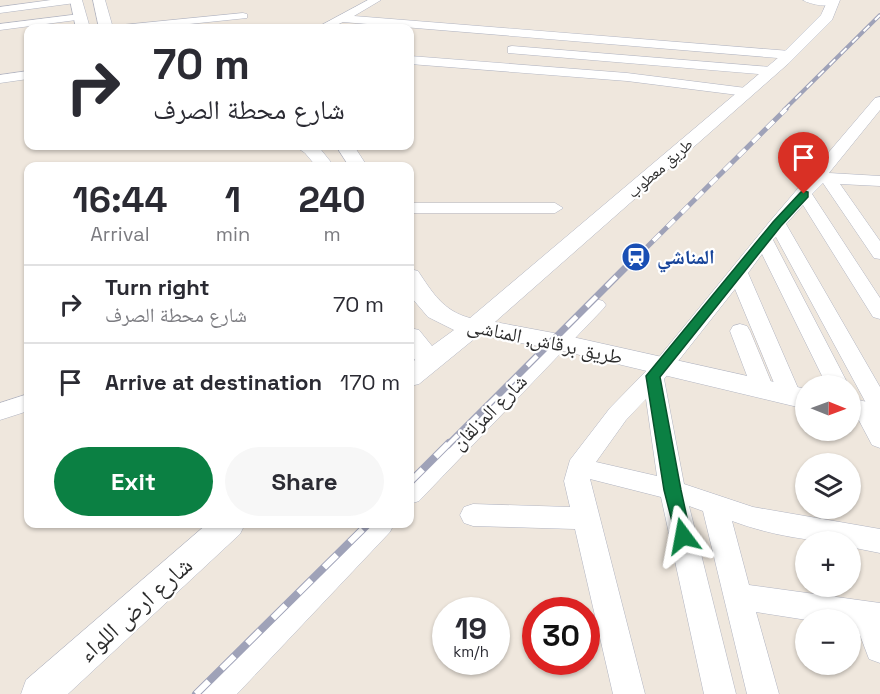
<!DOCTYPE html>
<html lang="en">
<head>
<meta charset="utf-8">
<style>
	:root { --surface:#fff; --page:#f7f7f7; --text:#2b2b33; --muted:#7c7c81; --line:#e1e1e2; --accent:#0b8043 }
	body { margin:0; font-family:"Space Grotesk","Noto Naskh Arabic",sans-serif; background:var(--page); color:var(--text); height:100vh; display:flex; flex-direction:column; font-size:22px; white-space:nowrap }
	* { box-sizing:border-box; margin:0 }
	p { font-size:20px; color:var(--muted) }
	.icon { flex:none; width:33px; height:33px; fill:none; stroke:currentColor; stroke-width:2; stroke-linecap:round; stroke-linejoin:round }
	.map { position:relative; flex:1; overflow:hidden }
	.side { position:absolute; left:24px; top:162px; width:390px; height:366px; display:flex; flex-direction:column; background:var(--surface); border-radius:12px; box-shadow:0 2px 4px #0004 }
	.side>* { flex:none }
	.top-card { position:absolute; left:24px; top:24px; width:390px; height:126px; border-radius:12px; box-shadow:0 2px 4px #0004; background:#fff; color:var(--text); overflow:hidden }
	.needle { width:39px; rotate:91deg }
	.controls { position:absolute; left:795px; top:375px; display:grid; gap:12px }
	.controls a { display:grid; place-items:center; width:66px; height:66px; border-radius:50%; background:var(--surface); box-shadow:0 2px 4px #0004; font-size:30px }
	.speed { position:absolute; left:432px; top:597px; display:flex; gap:12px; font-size:30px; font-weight:700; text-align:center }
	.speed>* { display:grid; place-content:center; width:78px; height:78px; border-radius:50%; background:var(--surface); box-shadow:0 2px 4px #0004; line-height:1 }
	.speed small { font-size:15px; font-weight:400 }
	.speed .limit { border:9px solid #d22; background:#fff; color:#111 }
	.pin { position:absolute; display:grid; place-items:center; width:51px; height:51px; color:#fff; margin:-62px -26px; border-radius:50% 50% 50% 0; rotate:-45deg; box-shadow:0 0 6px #0007 }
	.pin .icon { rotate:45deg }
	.me { position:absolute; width:66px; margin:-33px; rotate:347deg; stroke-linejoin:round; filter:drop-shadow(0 0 4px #0008) }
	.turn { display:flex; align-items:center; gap:21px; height:126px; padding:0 30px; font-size:27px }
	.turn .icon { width:78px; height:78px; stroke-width:2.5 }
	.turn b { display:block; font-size:42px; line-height:51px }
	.eta { display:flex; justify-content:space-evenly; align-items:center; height:102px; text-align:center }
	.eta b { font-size:36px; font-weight:700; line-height:42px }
	.primary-button { display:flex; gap:12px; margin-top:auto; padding:12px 30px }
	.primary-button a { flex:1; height:69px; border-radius:36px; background:var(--accent); color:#fff; font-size:24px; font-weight:700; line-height:69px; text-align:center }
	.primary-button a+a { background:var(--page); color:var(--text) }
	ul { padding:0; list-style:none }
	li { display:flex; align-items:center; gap:18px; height:78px; padding:0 30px; border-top:2px solid var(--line) }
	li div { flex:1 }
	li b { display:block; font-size:22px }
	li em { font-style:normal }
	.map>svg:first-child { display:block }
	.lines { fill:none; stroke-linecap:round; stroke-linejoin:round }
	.minor-casing { stroke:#b1b4c1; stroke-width:1 }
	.tertiary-casing { stroke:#b1b4c1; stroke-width:1 }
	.minor { fill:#fff; fill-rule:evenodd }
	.tertiary { fill:#fff; fill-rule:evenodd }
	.rail-far3-casing { stroke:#9fa2b8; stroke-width:4 }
	.rail-far2-casing { stroke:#9fa2b8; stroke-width:5 }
	.rail-far1-casing { stroke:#9fa2b8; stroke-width:7 }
	.rail-casing { stroke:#9fa2b8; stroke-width:8 }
	.rail-far3 { stroke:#fff; stroke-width:2; stroke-dasharray:8; stroke-linecap:butt }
	.rail-far2 { stroke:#fff; stroke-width:4; stroke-dasharray:10; stroke-linecap:butt }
	.rail-far1 { stroke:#fff; stroke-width:4.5; stroke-dasharray:14; stroke-linecap:butt }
	.rail { stroke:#fff; stroke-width:6; stroke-dasharray:18; stroke-linecap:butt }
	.route { fill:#0b8043; stroke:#07532c; stroke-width:1.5 }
	.labels { text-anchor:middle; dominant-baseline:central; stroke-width:4.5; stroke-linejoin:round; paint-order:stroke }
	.far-street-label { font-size:16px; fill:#2c2c2c; stroke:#fff }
	.transit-label { font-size:20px; font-weight:bold; fill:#164399; stroke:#fff; text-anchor:start }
	.street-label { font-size:20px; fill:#2c2c2c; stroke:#fff }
	.near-street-label { font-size:24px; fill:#2c2c2c; stroke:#fff }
</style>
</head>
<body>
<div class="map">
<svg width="880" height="694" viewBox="0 0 880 694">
	<rect width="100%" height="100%" fill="#efe7dd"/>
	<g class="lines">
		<g class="minor-casing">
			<g id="minor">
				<polygon points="51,0 80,0 75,3 0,13 0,7"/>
				<polygon points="368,0 381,0 354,16 790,51 796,55 790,59 343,22 330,28 316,28"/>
				<path d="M803 0H834L838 3C830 8 811 5 803 0Z"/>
				<polygon points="243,13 247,14 247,18 151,28 116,28 122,25"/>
				<polygon points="80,14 85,17 84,19 0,30 0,24"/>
				<polygon points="512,46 771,67 777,71 771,75 508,53 508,47"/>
				<polygon points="410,56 627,73 746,88 753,92 746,96 627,81 410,64"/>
				<polygon points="28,71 28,79 0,83 0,75"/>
				<path d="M880 97V110L829 173 880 176V186L840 184 880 241V259L874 258 823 183 812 194 880 298V319L873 317 803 205 786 224 880 387V448L872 445 854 411 857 405 866 403 776 237 773 240 849 386H827L762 254 748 273 801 395 798 401 790 403 782 401 779 395 735 289 664 379 684 484 753 507 880 529V553L850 547V542C810 542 770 535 732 521L749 585 880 603V663L869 659 857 627 850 626V620H807L756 612 779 694H747L703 511 689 506 736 694H704L661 497 590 479 645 694H613L575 529 473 526 464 523 460 515 464 507 473 504 570 507 564 481 570 460 610 408 655 362 771 220 875 98ZM646 399 657 476 596 462 626 420Z"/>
				<polygon points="410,203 555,203 563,208 555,213 410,213"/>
				<polygon points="596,299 603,301 606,305 603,309 419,501 410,504 410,478 589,301"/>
				<polygon points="740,324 747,326 750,331 774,389 771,395 763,397 755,395 752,389 730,331 733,326"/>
				<polygon points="28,394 28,411 0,420 0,403"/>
				<polygon points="364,524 394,524 390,532 237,694 199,694 204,683"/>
			</g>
		</g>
		<g class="tertiary-casing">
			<g id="tertiary">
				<polygon points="70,0 82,0 90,28 76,28"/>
				<polygon points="93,0 105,0 113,28 99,28"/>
				<path d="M828 0H840L832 20 789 63 495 322 559 334 806 389V409L559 350 479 335 419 384 410 386V364L415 360 410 353V328L419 330 432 346 454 330 428 317 411 297 410 269 418 271C432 292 443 311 470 318L779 57 821 15Z"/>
				<polygon points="295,146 318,146 334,166 316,166 305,153"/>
				<polygon points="336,146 354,146 367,166 349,166"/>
				<polygon points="850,398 880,405 880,425 850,418"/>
				<polygon points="207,524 245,524 240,534 68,694 21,694 26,680"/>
			</g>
		</g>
		<use href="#minor" class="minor"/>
		<use href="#tertiary" class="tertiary"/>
		<g class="rail-far3-casing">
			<polyline id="rail-far3" points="784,110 880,15"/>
		</g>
		<g class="rail-far2-casing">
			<polyline id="rail-far2" points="639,255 786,109"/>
		</g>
		<g class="rail-far1-casing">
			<polyline id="rail-far1" points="448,445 640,253"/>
		</g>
		<g class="rail-casing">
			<g id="rail">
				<polyline points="410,482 449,443"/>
				<polyline points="196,694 368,524"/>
			</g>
		</g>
		<use href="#rail-far3" class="rail-far3"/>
		<use href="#rail-far2" class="rail-far2"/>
		<use href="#rail-far1" class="rail-far1"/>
		<use href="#rail" class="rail"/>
	</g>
	<polygon class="route" points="804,191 808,192 808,197 781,226 660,377 681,490 691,536 689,541 683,543 677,541 664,490 646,376 773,222 801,192"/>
	<defs>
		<g id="station-disc" transform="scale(1.5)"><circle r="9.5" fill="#1a4fb4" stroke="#fff"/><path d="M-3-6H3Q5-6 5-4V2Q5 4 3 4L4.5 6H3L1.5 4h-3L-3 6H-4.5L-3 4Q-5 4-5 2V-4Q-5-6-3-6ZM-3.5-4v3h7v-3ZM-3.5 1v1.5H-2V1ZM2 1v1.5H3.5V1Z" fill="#fff"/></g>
	</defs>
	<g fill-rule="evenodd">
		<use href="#station-disc" x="636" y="257"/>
	</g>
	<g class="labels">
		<g class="far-street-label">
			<text transform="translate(660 168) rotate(-41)">طريق معطوب</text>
		</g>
		<g class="transit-label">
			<text x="657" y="257">المناشي</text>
		</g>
		<g class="street-label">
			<text transform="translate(545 341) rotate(12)">طريق برقاش, المناشى</text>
			<text transform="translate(489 412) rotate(-45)">شارع المزلقان</text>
		</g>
		<g class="near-street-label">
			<text transform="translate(135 609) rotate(-42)">شارع ارض اللواء</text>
		</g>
	</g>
</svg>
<div class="controls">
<a><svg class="needle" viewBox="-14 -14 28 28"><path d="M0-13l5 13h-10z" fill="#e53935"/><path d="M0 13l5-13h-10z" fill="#7c7c81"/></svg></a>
<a><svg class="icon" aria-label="layers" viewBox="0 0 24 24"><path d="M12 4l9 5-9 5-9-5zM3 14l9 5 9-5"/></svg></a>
<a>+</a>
<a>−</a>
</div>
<div class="speed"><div>19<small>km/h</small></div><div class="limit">30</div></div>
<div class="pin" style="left:804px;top:194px;background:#d93025"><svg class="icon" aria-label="arrive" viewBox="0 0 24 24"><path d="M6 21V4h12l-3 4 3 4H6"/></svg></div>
<svg class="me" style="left:683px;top:536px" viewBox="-20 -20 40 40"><path d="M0-17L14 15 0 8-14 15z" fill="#0b8043" stroke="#fff" stroke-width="4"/></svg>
<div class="top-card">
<div class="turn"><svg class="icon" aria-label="right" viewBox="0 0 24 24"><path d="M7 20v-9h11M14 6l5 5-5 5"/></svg><div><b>70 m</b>شارع محطة الصرف</div></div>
</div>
<section class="side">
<div class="eta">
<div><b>16:44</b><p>Arrival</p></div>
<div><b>1</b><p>min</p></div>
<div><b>240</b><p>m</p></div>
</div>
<ul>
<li><svg class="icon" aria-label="right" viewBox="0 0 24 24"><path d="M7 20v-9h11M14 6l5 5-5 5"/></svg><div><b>Turn right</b><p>شارع محطة الصرف</p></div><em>70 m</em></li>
<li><svg class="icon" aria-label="arrive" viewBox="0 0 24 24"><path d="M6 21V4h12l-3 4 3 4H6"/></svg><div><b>Arrive at destination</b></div><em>170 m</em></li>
</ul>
<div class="primary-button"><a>Exit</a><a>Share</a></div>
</section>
</div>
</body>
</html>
